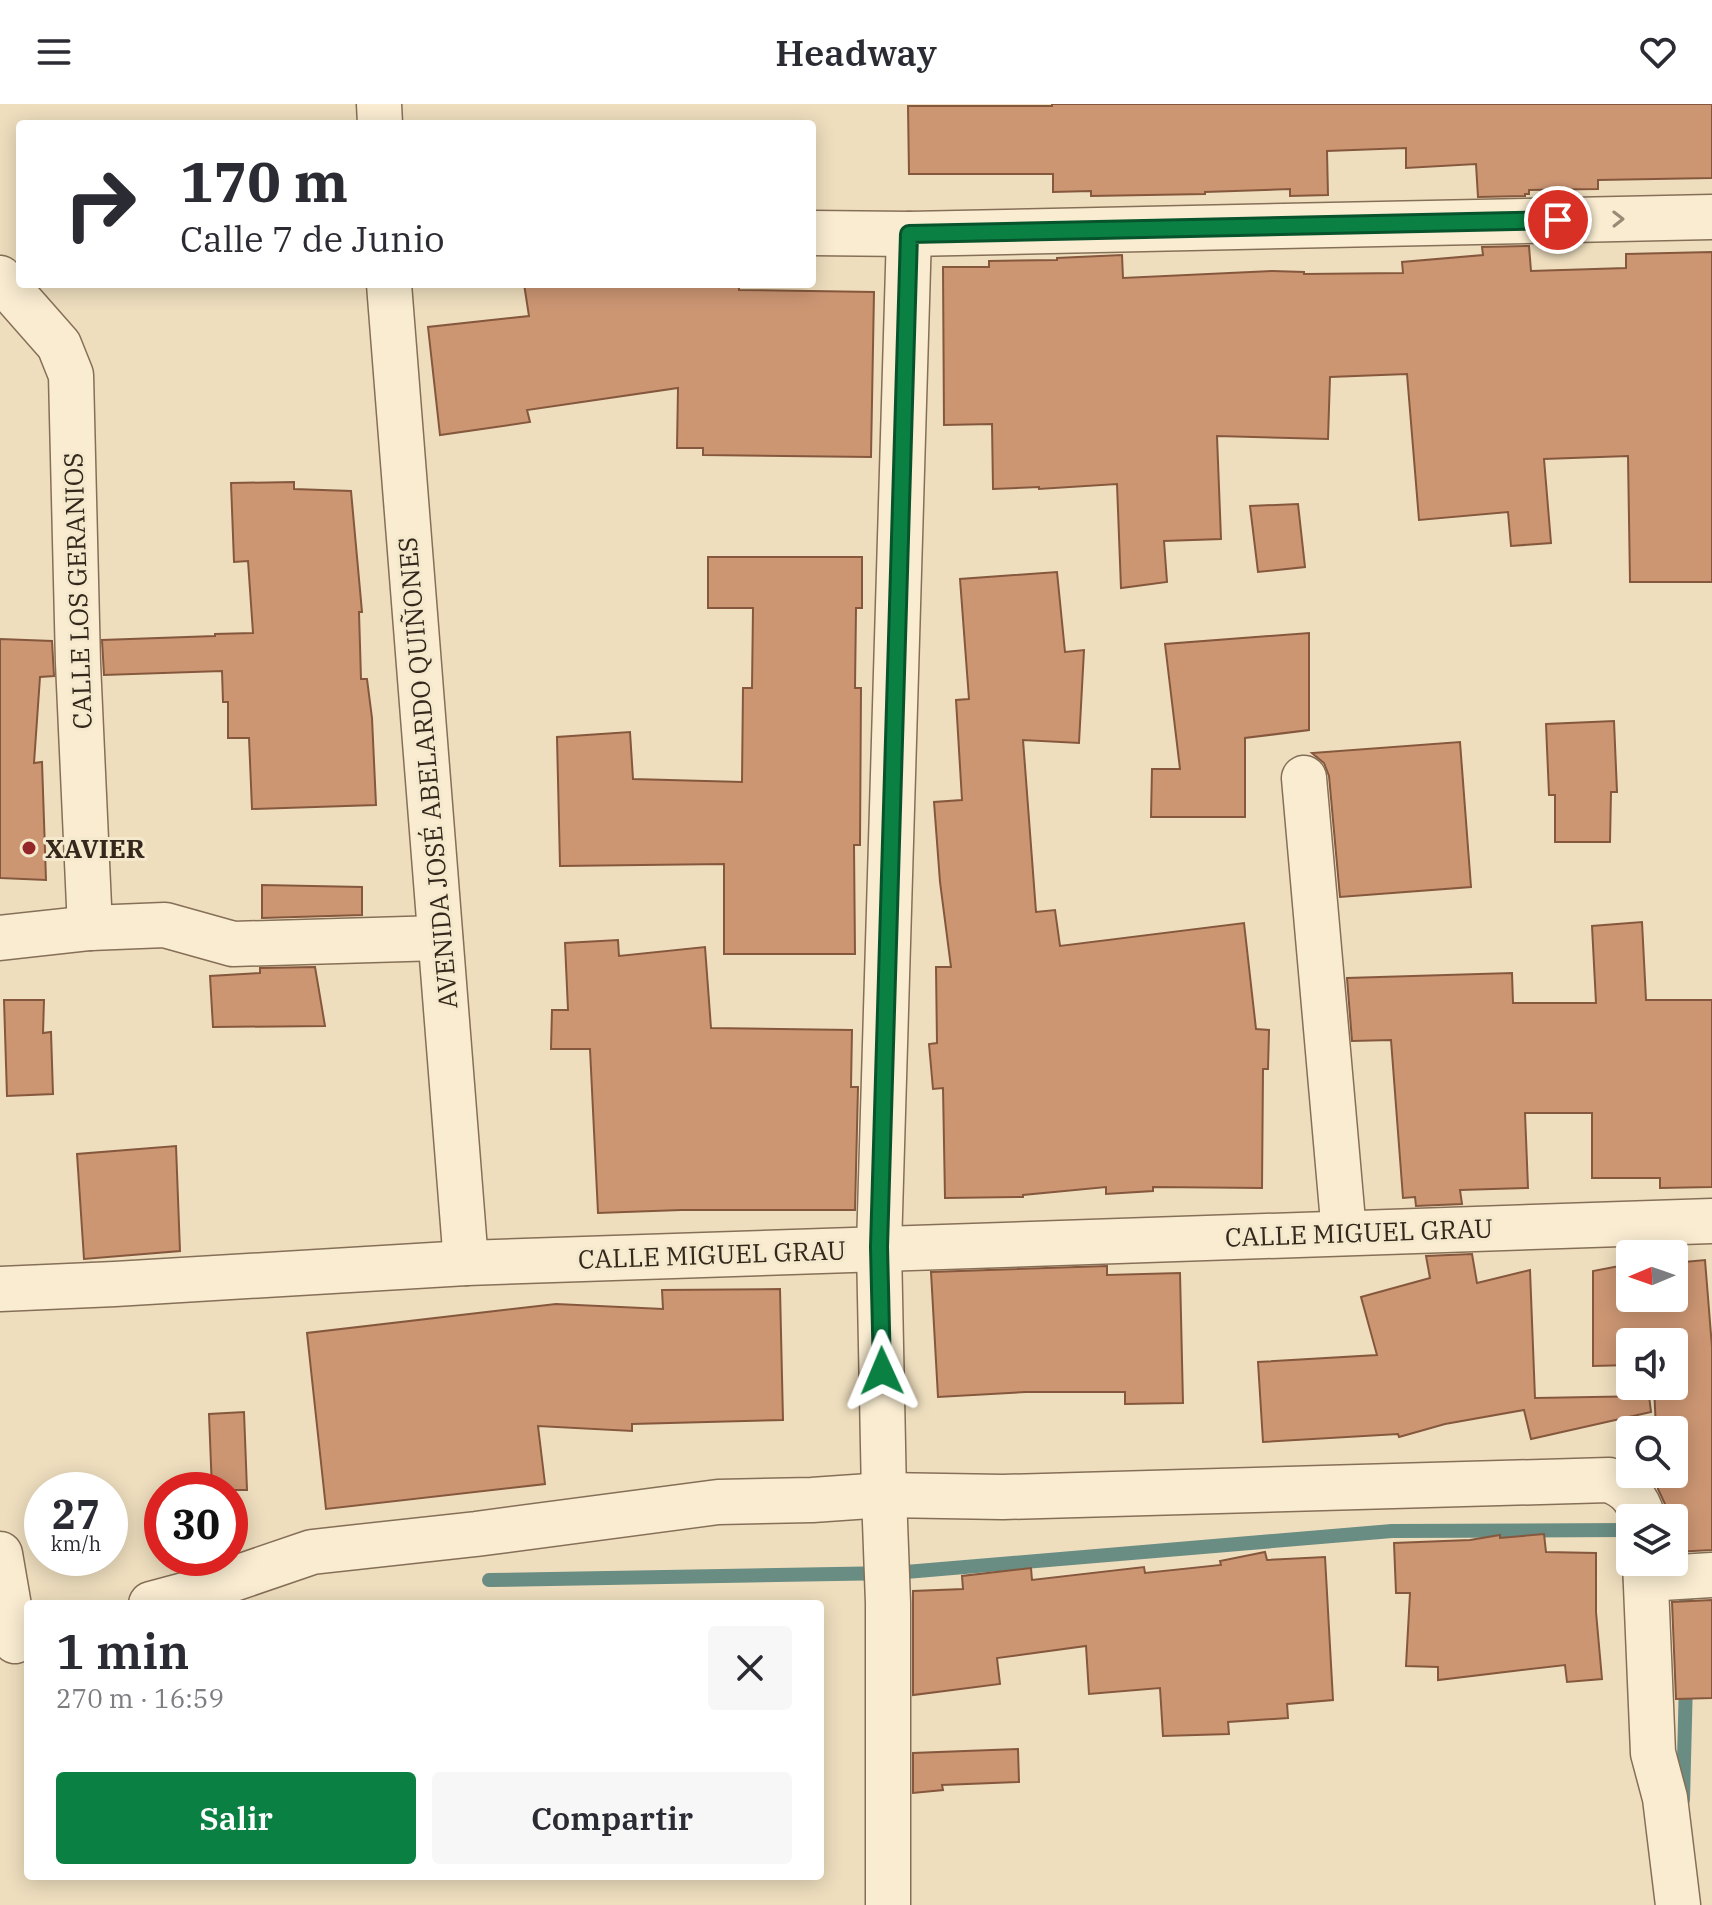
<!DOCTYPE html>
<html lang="es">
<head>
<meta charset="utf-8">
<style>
	:root { --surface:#fff; --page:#f7f7f7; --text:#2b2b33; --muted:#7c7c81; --accent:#0b8043 }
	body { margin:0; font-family:"IBM Plex Serif",serif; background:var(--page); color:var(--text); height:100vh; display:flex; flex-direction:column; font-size:30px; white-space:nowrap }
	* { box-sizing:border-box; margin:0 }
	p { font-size:26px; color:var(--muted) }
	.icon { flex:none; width:44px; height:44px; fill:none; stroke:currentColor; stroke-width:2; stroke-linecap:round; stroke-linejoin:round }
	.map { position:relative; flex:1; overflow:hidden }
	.panel { position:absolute; left:24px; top:1496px; width:800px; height:280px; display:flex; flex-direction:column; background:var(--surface); border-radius:8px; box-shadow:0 4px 20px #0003 }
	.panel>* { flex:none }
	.banner { position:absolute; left:16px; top:16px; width:800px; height:168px; border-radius:8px; box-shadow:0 4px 20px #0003; background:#fff; color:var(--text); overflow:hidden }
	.needle { width:52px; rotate:268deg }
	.tools { position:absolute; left:1616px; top:1136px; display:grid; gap:16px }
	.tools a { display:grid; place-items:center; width:72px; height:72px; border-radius:8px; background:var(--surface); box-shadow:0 4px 20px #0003; font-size:40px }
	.speed { position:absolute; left:24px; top:1368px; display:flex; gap:16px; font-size:40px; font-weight:700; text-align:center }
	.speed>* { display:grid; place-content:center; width:104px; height:104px; border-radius:50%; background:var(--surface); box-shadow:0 4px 20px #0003; line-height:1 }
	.speed small { font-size:20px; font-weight:400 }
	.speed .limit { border:12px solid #d22; background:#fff; color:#111 }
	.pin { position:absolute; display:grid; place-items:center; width:68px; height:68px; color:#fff; margin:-34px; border:4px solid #fff; border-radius:50%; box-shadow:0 2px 8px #0007 }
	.me { position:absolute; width:88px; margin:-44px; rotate:359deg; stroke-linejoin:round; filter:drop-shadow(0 0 6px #0008) }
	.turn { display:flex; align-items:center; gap:28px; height:168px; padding:0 32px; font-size:36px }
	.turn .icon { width:104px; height:104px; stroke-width:2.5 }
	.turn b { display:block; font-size:56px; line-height:68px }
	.round { display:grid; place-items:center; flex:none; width:84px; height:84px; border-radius:8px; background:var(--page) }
	.overview { display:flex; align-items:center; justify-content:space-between; height:136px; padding:0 32px }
	h1 { font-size:48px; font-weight:600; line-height:60px }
	.cta { display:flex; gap:16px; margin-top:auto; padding:16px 32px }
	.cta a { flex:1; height:92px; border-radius:8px; background:var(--accent); color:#fff; font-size:32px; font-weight:600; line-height:92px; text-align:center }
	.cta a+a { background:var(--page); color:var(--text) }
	header { display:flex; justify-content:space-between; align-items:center; height:104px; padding:0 32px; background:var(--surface); font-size:36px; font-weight:600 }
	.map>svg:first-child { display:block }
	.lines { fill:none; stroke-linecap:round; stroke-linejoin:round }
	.stream { stroke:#698c83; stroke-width:14 }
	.building { fill:#cc9673; stroke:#85583d; stroke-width:2 }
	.minor-casing { stroke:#866f57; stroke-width:47 }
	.minor { stroke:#f9ecd1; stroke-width:44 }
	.oneway { stroke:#978a76 }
	.route-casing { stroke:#07532c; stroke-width:20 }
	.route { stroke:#0b8043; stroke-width:14 }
	.poi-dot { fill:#95272a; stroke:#f5e9cd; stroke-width:3 }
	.labels { text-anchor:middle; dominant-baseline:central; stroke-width:6; stroke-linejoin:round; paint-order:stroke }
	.street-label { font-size:26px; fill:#35271b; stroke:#f5e9cd }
	.poi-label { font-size:26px; font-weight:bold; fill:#35271b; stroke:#f5e9cd; text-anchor:start }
</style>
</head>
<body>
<header><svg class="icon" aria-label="menu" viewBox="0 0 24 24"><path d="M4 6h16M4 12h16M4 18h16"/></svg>Headway<svg class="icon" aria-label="heart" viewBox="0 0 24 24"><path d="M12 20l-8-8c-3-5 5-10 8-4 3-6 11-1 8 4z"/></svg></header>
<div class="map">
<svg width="1712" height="1801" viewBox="0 0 1712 1801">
	<rect width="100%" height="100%" fill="#eedebe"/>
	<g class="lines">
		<g class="stream">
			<polyline points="1674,1440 1678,1442 1687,1501 1687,1516"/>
			<polyline points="489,1476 894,1469 1392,1427 1630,1426"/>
			<polyline points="1683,1696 1686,1577"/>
		</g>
	</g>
	<g class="building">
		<polygon points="1052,0 1712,0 1712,74 1598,76 1598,85 1529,86 1529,90 1525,90 1525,92 1478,93 1476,60 1406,64 1406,44 1327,47 1328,91 1290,92 1290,85 1205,88 1205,90 1091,92 1091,87 1053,88 1053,70 909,70 908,2 1052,2"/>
		<polygon points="1529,142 1531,167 1626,164 1626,150 1712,148 1712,478 1630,478 1628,352 1544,355 1551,439 1511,442 1508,408 1419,416 1407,270 1330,273 1328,335 1217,332 1221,435 1164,437 1167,478 1121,484 1117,380 1039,385 1039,383 993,385 992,320 944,321 943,163 989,163 989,157 1057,156 1057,154 1122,151 1123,174 1272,167 1304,168 1304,170 1403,169 1402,158 1483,151 1482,143"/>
		<polygon points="524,180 663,180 739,182 739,186 874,188 871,353 703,351 703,344 677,344 678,284 527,306 530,318 440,331 428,223 529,212"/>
		<polygon points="294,378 294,385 351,387 362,508 359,508 361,575 367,575 372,614 376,701 252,705 249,634 228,634 228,598 223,598 222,567 104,571 102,536 215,532 215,530 253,529 248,457 234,458 231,379"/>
		<polygon points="1298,400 1305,463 1258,468 1250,402"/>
		<polygon points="708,453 862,453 862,504 856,504 855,584 861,584 860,741 854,741 855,850 724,850 724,760 560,762 557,633 630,628 633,675 742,678 743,584 752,584 753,504 708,504"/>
		<polygon points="1057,468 1065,548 1084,546 1079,639 1023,636 1036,808 1055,806 1060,842 1244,819 1256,925 1269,926 1268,965 1263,965 1262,1084 1153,1083 1153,1087 1106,1090 1106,1083 1023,1091 1023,1093 945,1094 943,984 933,985 929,940 937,939 936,863 951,863 940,778 934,698 962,696 956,596 969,595 960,475"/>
		<polygon points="1309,529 1309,626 1245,634 1245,713 1151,713 1152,665 1180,665 1165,540"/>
		<polygon points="0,535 52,537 54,572 40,573 34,659 42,658 46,776 0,774"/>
		<polygon points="1614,617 1617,688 1611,688 1610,738 1555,738 1555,691 1549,691 1546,620"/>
		<polygon points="1460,638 1471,783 1340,793 1329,672 1324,659 1312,649"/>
		<polygon points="262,781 362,783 362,811 262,814"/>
		<polygon points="1642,818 1646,896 1712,896 1712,1083 1660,1084 1660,1074 1592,1074 1592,1009 1525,1009 1528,1084 1460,1086 1462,1100 1416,1102 1415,1093 1403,1094 1391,936 1352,937 1347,874 1512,869 1513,899 1596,899 1592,822"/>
		<polygon points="618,836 619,852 705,843 711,924 852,926 851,983 858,983 855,1106 681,1106 598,1109 590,945 551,945 552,906 568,906 565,839"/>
		<polygon points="315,863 325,922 213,923 210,872 260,869 260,864"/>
		<polygon points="4,896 44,896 43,929 51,928 53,990 7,992"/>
		<polygon points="176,1042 180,1147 84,1155 77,1050"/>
		<polygon points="1472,1150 1477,1179 1530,1166 1535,1294 1649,1292 1651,1308 1531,1335 1524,1306 1445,1320 1399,1333 1398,1330 1263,1338 1258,1258 1377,1251 1361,1193 1430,1174 1426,1152"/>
		<polygon points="1705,1156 1712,1243 1712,1446 1674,1448 1674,1414 1667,1414 1665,1400 1658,1385 1657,1370 1674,1370 1674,1326 1656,1326 1654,1282 1674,1282 1674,1238 1630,1238 1630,1261 1593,1262 1593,1167 1630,1160 1630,1194 1674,1194 1674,1159"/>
		<polygon points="1107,1162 1107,1171 1180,1169 1183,1299 1125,1300 1125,1288 1026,1288 938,1293 931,1168"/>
		<polygon points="780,1185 783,1316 632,1320 632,1327 538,1322 545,1380 326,1405 307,1229 556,1200 663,1205 662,1186"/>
		<polygon points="244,1308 247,1386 212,1386 209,1310"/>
		<polygon points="1544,1430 1546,1448 1596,1449 1596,1508 1602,1575 1567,1578 1565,1561 1438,1576 1438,1563 1406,1562 1410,1489 1396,1489 1394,1439 1470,1436 1500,1431 1500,1434"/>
		<polygon points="1265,1448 1267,1456 1325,1453 1333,1596 1287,1600 1288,1614 1228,1618 1229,1630 1163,1632 1160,1584 1089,1590 1086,1542 997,1554 1000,1580 913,1591 913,1487 963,1485 962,1472 1031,1464 1032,1476 1144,1463 1145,1469 1221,1461 1220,1457"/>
		<polygon points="1712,1496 1712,1594 1676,1595 1672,1498"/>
		<polygon points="1018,1645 1019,1678 942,1681 943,1686 913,1689 913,1649"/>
	</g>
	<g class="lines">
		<g class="minor-casing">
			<g id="minor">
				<polyline points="379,0 380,20"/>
				<polyline points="812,129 909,130 1712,113"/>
				<polyline points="0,174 59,241 71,271 78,559 90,824"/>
				<polyline points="389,180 466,1159"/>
				<polyline points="1304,674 1344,1129"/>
				<polyline points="0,834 90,824 165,821 233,840 440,834"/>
				<polyline points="0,1185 115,1180 466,1159 1712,1117"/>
				<polyline points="0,1450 15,1537"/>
				<polyline points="1645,1458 1653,1649 1665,1694 1678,1801"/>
				<polyline points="1646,1475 1712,1471"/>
				<path d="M151 1500 192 1489 312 1448 476 1430 718 1398 812 1396 884 1391 1003 1393 1609 1376C1628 1383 1638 1395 1643 1414"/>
				<polyline points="888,1801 888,1499 884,1391 879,1143 909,130"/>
			</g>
		</g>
		<use href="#minor" class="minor"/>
	</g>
	<defs><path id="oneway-chevron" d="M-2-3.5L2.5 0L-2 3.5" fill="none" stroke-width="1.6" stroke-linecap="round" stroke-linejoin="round" transform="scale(2)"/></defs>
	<use class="oneway" href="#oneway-chevron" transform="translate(1618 115) rotate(-1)"/>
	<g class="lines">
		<g class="route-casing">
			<polyline id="route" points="882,1267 879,1143 909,130 1558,116"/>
		</g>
		<use href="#route" class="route"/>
	</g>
	<circle class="poi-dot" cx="29" cy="744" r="8"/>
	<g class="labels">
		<g class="street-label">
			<text transform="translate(77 487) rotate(-92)">CALLE LOS GERANIOS</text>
			<text transform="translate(427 669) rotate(-95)">AVENIDA JOSÉ ABELARDO QUIÑONES</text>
			<text transform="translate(1359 1128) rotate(-2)">CALLE MIGUEL GRAU</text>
			<text transform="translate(712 1150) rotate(-2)">CALLE MIGUEL GRAU</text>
		</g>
		<g class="poi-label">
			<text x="45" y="744">XAVIER</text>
		</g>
	</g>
</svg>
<div class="tools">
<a><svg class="needle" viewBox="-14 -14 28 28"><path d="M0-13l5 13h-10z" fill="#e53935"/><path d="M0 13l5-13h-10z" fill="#7c7c81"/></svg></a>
<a><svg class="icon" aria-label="sound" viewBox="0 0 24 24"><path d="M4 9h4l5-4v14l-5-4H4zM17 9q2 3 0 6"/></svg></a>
<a><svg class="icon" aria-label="search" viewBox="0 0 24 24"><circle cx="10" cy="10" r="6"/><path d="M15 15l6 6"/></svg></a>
<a><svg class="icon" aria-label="layers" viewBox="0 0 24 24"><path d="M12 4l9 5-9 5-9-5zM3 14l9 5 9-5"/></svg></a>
</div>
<div class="speed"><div>27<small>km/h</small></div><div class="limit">30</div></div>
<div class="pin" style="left:1558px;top:116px;background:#d93025"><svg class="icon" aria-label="arrive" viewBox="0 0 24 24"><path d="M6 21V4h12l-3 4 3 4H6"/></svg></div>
<svg class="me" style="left:882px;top:1267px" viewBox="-20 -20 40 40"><path d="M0-17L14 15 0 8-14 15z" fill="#0b8043" stroke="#fff" stroke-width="4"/></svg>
<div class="banner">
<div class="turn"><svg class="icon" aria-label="right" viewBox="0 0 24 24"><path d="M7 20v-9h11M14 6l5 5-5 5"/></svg><div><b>170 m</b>Calle 7 de Junio</div></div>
</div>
<section class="panel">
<div class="overview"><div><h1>1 min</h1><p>270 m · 16:59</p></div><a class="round"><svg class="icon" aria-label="close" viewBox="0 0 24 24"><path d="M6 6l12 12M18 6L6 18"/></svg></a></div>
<div class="cta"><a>Salir</a><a>Compartir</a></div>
</section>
</div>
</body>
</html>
